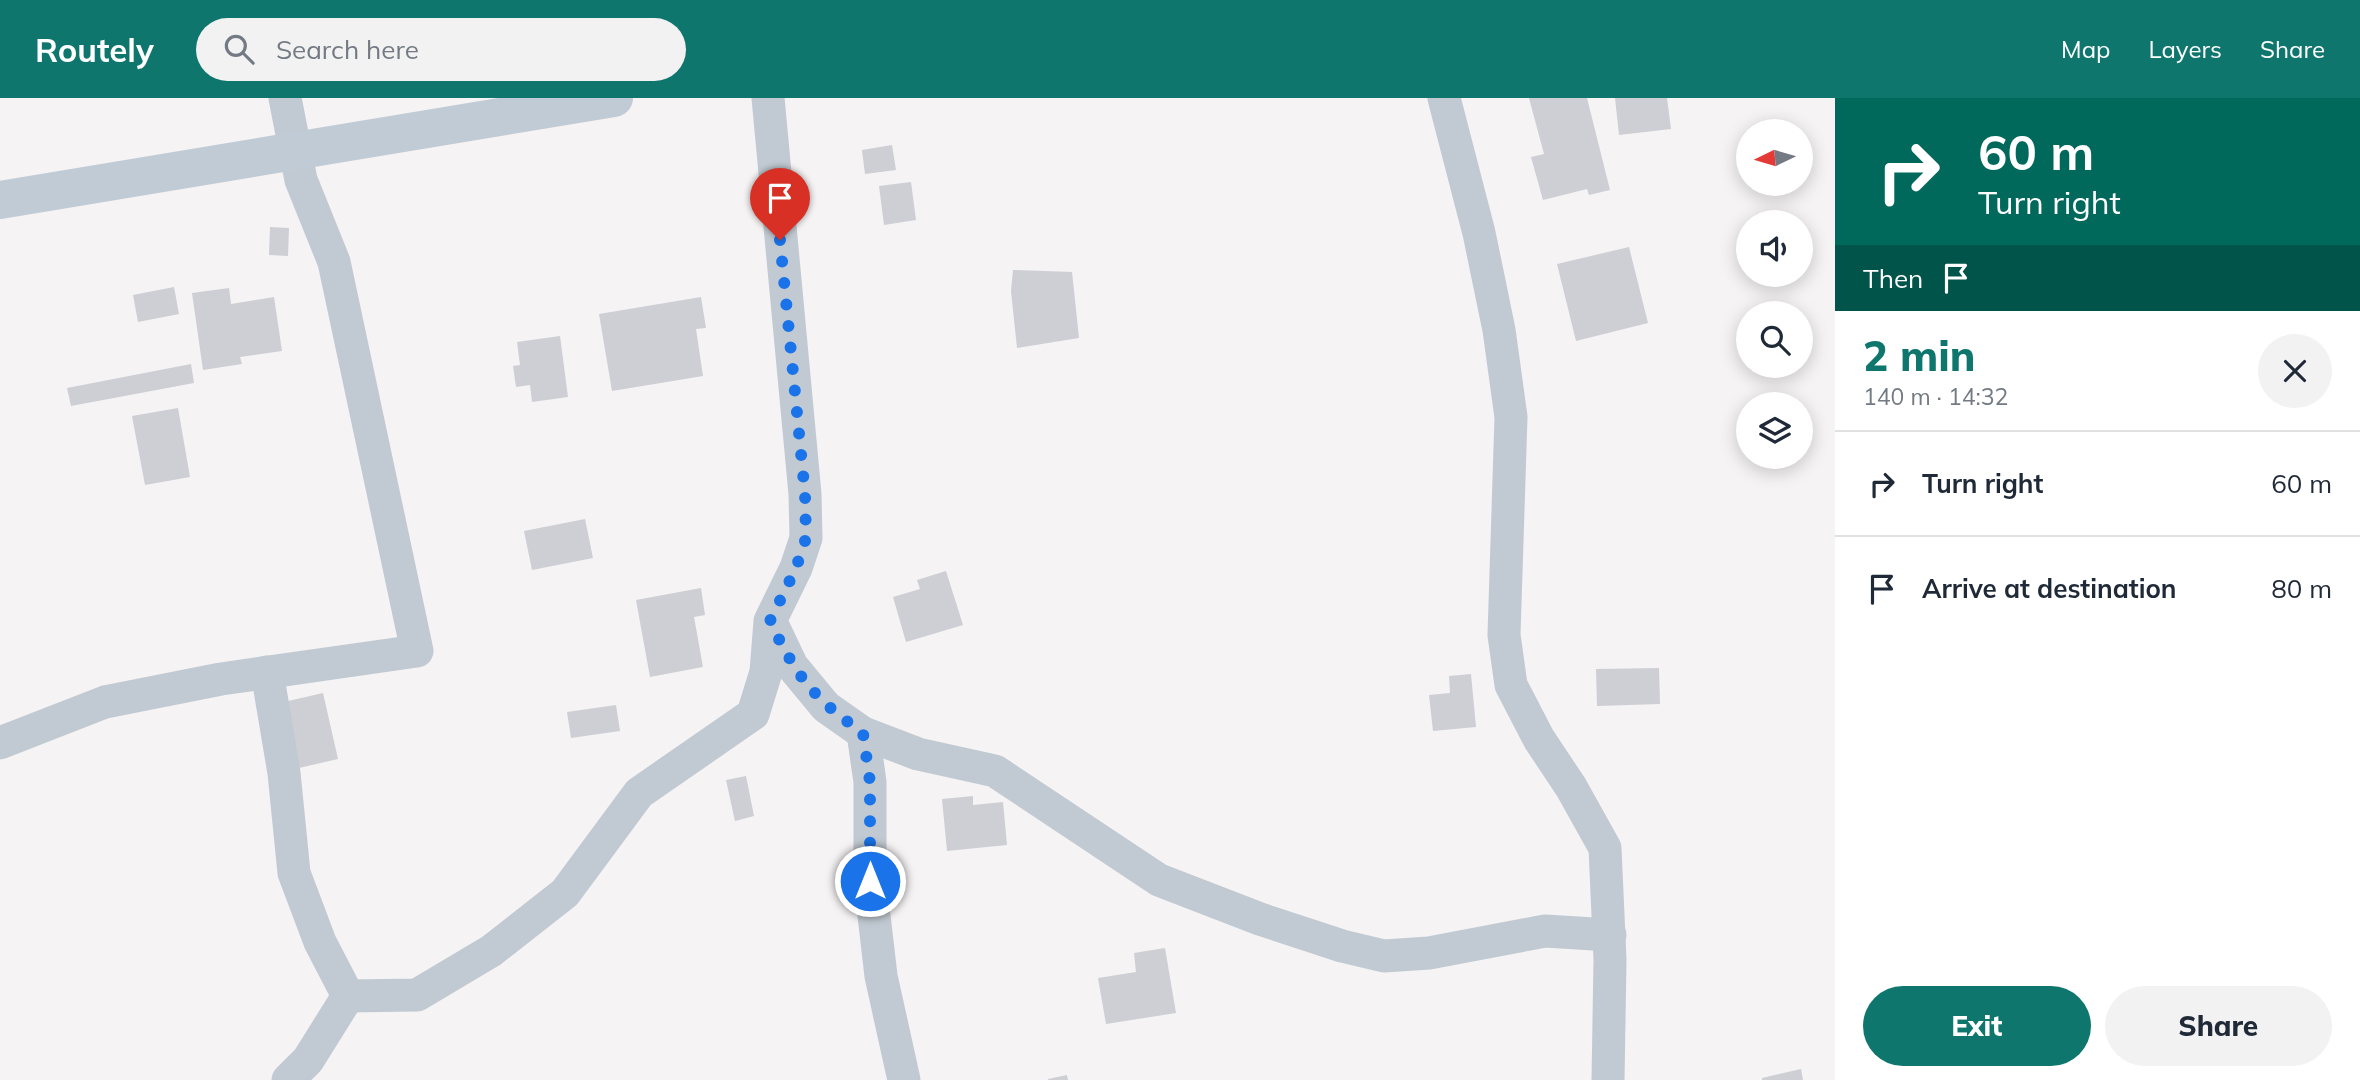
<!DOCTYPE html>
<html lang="en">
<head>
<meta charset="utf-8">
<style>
	:root { --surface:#fff; --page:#f2f2f3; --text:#1f2937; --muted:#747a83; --line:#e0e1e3; --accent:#0f766e }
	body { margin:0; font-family:Mulish,sans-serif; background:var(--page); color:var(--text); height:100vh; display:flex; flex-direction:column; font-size:26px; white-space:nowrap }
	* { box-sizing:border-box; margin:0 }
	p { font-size:23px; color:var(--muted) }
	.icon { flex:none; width:38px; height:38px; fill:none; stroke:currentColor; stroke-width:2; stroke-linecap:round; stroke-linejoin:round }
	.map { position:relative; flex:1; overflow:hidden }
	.panel { display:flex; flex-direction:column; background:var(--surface); width:525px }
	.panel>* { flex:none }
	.guide { background:#00695c; color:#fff; overflow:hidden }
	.needle { width:46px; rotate:265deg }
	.fabs { position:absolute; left:1736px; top:21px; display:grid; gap:14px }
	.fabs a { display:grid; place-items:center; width:77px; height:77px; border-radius:50%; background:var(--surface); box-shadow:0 4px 18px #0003; font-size:35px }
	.pin { position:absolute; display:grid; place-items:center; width:60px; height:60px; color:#fff; margin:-72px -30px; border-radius:50% 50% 50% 0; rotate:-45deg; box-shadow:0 0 7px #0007 }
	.pin .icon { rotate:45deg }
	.me { position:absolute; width:77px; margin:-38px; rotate:0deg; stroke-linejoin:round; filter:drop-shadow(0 0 5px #0008) }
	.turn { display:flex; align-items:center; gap:24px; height:147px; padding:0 28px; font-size:32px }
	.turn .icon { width:91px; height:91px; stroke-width:2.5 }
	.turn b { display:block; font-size:49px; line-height:60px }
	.then { display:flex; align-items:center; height:66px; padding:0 28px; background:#0003; gap:14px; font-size:26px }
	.round { display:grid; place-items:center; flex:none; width:74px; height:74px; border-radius:37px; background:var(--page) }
	.summary { display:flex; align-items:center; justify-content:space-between; height:119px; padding:0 28px }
	h1 { font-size:42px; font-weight:800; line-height:52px; color:var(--accent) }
	.cta { display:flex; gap:14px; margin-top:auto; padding:14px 28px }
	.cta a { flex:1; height:80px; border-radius:42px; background:var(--accent); color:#fff; font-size:28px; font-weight:800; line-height:80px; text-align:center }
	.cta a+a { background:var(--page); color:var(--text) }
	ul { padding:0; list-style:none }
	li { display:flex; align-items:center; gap:21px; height:105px; padding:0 28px; border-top:2px solid var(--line) }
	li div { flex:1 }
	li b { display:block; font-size:26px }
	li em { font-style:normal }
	header { display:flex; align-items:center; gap:42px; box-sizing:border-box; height:98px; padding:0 35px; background:var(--accent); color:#fff }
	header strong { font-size:33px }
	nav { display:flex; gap:38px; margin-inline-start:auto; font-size:24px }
	.search { width:490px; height:63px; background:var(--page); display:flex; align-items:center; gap:18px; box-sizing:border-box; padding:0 24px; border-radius:38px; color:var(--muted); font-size:26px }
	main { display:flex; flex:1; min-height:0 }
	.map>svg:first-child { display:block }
	.building { fill:#cdcfd5 }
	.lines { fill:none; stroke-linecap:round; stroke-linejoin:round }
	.street { stroke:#c1cad2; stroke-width:33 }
	.secondary { stroke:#c1cbd6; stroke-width:38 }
	.route { stroke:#1a73e8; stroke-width:12; stroke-dasharray:0 21.6 }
</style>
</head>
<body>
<header>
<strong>Routely</strong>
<div class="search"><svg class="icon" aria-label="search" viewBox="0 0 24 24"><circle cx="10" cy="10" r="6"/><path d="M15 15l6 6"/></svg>Search here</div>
<nav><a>Map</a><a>Layers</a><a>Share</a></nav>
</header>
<main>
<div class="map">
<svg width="1835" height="982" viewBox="0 0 1835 982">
	<rect width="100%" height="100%" fill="#f5f3f3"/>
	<g class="building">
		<polygon points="1529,0 1587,0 1610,92 1589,97 1587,91 1543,102 1531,59 1544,56"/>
		<polygon points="1615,0 1667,0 1671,31 1619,37"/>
		<polygon points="892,47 896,72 865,76 862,52"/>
		<polygon points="911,84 916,122 884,127 879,88"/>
		<polygon points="270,129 289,130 288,158 269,157"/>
		<polygon points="1629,149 1648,225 1576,243 1557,166"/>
		<polygon points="1013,172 1072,174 1079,240 1017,250 1011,193"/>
		<polygon points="174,189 179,216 138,224 133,197"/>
		<polygon points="229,190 231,206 274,199 282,253 240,259 242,266 203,272 192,195"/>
		<polygon points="701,199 706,230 696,231 703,278 612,293 599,216"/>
		<polygon points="560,238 568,299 532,304 530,287 516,289 513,268 520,267 517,244"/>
		<polygon points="191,266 194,285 71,308 67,290"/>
		<polygon points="178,310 190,379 145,387 132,318"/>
		<polygon points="585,421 593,460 532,472 524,433"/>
		<polygon points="946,473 963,527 906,544 893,499 920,491 917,482"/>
		<polygon points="701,490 705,517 694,519 703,569 650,579 636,502"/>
		<polygon points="1659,570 1660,606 1597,608 1596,571"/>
		<polygon points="1471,576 1476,629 1433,633 1429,597 1450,595 1449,578"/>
		<polygon points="323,595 338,661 299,670 284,604"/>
		<polygon points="616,607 620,633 571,640 567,614"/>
		<polygon points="746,678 754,718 735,723 726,682"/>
		<polygon points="973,698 973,707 1003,704 1007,747 947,753 942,701"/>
		<polygon points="1165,850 1176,915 1106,926 1098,880 1136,874 1134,855"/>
		<polygon points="1801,971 1803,982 1762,982 1762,980"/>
		<polygon points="1067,977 1068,982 1048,982 1048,981"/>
	</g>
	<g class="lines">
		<g class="street">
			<polyline points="1444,0 1479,135 1499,232 1511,319 1504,537 1511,587 1539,641 1571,689 1605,750 1610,862 1608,982"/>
			<polyline points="772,526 792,568 826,609 863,635 918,656 995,673 1159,782 1260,821 1342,848 1384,858 1429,855 1545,833 1610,837"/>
			<polyline points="267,574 284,675 294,775 320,844 348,898"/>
			<polyline points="863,635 870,684 870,783 881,878 904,982"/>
			<polyline points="0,645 105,604 221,581 417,553 334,164 301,82 285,0"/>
			<polyline points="348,898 417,897 491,853 565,795 639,695 753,616 766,574 770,523 796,470 806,440 805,396 768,0"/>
			<polyline points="288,982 308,962 348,898"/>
		</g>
		<polyline class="secondary" points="0,102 614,0"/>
	</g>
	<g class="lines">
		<path class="route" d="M780 142 805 396 806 440 796 470 770 523C797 579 812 599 863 635L870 684V783"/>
	</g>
</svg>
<div class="fabs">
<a><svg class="needle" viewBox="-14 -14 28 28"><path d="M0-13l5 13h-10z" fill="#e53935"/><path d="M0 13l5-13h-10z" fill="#747a83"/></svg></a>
<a><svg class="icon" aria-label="sound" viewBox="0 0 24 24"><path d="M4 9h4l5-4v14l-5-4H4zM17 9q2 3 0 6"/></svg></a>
<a><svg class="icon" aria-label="search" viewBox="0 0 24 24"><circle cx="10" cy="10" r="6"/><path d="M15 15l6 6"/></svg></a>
<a><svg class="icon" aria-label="layers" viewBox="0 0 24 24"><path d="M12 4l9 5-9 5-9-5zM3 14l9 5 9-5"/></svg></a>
</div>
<div class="pin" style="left:780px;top:142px;background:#d93025"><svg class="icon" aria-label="arrive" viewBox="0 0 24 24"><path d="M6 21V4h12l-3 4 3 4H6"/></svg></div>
<svg class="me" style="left:870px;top:783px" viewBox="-20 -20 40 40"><circle r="17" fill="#1a73e8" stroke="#fff" stroke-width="3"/><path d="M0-11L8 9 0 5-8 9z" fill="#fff"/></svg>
</div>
<section class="panel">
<div class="guide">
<div class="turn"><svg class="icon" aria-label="right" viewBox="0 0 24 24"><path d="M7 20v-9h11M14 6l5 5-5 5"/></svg><div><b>60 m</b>Turn right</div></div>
<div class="then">Then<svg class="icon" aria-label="arrive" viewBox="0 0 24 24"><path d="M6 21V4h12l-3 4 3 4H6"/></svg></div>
</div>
<div class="summary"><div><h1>2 min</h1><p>140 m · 14:32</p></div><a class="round"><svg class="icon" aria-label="close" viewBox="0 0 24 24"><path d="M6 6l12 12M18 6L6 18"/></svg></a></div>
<ul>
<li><svg class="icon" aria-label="right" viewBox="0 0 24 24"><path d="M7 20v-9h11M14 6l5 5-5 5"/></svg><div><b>Turn right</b></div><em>60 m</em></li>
<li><svg class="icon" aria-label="arrive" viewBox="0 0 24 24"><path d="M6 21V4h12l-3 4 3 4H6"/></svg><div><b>Arrive at destination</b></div><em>80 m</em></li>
</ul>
<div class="cta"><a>Exit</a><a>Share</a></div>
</section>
</main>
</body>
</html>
